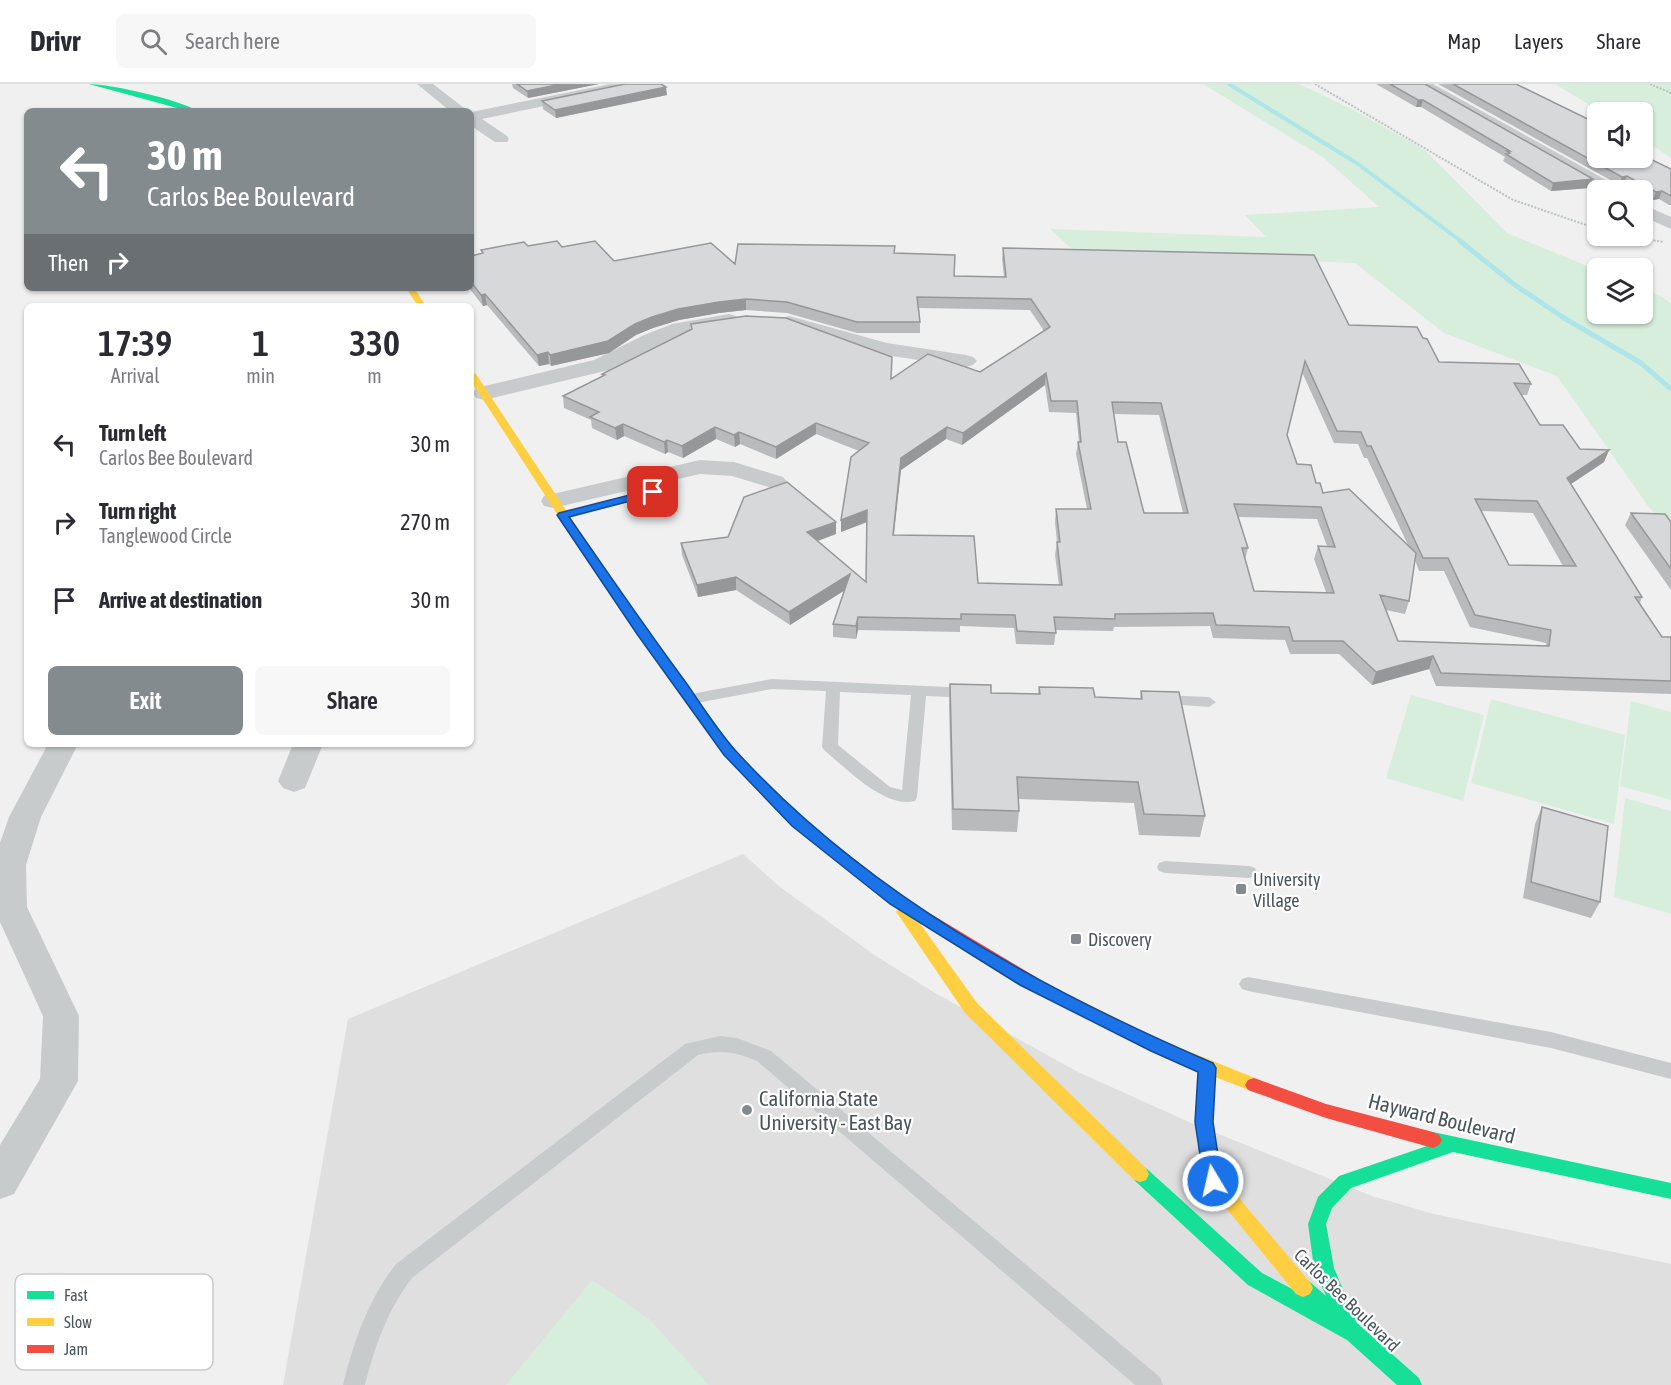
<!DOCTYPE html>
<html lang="en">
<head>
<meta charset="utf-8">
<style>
	:root { --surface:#fff; --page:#f7f7f7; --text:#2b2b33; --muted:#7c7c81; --line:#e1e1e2; --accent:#848b8f }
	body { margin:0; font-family:"Asap Condensed",sans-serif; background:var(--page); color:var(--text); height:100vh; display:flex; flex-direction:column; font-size:22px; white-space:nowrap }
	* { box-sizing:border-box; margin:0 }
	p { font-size:20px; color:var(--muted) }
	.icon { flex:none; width:33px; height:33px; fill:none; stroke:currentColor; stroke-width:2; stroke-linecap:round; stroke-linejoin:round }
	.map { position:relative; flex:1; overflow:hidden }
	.side { position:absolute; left:24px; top:219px; width:450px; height:444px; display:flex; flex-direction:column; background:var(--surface); border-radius:9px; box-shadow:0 2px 4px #0004 }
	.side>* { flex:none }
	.guide { position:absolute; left:24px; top:24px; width:450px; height:183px; border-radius:9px; box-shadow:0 2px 4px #0004; background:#848b8f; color:#fff; overflow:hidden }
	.fabs { position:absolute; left:1587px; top:18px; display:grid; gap:12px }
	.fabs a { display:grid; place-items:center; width:66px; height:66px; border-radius:9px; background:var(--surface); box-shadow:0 2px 4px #0004; font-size:30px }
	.pin { position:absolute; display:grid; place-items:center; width:51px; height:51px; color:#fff; margin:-26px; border-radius:12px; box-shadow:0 3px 9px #0006 }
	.me { position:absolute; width:66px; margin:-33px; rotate:351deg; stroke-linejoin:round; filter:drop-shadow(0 0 4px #0008) }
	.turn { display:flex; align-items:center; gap:21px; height:126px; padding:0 24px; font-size:27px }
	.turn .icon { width:78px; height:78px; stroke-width:2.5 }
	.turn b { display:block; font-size:42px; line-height:51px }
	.then { display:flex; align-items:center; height:57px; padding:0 24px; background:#0003; gap:12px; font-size:22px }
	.eta { display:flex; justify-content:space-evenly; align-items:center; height:102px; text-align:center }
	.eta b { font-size:36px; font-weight:600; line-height:42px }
	.button { display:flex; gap:12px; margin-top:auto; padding:12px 24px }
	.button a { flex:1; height:69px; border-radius:9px; background:var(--accent); color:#fff; font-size:24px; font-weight:600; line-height:69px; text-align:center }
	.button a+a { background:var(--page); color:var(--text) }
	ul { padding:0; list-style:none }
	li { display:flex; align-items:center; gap:18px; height:78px; padding:0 24px }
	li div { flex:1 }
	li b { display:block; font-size:22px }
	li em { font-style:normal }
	header { display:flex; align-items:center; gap:36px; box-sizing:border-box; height:84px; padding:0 30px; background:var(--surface); border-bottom:2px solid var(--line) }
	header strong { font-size:28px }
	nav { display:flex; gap:33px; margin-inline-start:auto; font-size:21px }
	.search { width:420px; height:54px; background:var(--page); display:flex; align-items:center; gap:15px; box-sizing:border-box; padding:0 21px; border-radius:9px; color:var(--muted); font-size:22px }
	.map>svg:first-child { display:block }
	.education { fill:#dfdfe0 }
	.green { fill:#d7eedc }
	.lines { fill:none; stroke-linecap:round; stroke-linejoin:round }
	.stream-far1 { stroke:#aee5e9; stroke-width:4 }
	.stream { stroke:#aee5e9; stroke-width:5 }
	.path { stroke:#b8c2be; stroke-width:2; stroke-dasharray:2 1.5; stroke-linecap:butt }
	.lane { fill:#c8cbcc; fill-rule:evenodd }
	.street { fill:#c8cbcc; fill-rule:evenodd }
	.fast { fill:#16e098; fill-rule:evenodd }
	.slow { fill:#ffcf43; fill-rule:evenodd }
	.jam { fill:#f24e42; fill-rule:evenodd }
	.wall { fill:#b9babb; fill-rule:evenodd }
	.shaded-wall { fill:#969798 }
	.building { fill:#d7d8d9; stroke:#969798; stroke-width:1.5; fill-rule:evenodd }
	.route { fill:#1a73e8; stroke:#114b97; stroke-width:1.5 }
	.poi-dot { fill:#848b8f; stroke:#fff; stroke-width:2 }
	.labels { text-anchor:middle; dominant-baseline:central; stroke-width:4.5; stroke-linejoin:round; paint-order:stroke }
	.poi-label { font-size:18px; fill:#49555b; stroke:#fff; text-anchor:start }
	.street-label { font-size:18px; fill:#49555b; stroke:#fff }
	.near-poi-label { font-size:21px; fill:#49555b; stroke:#fff; text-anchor:start }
	.near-street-label { font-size:21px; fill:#49555b; stroke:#fff }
	.key { fill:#fff; stroke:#c8ccce; stroke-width:1.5 }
	.key-label { font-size:16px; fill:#49555b }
</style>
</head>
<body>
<header>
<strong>Drivr</strong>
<div class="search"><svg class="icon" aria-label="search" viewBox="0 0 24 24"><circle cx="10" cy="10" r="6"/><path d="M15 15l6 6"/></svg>Search here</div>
<nav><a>Map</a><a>Layers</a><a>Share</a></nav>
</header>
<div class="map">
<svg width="1671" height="1301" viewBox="0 0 1671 1301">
	<rect width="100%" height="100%" fill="#f1f0f0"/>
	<polygon class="education" points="743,770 780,803 876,872 935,909 1078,988 1189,1038 1372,1112 1434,1130 1671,1180 1671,1301 283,1301 348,935"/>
	<g class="green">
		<polygon points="1203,0 1299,0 1354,26 1425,66 1507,149 1597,186 1598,230 1642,230 1643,205 1663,213 1671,220 1671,447 1648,422 1557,292 1444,249 1355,179 1075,168 1050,145 1266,153 1245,131 1379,123 1324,74"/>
		<polygon points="1555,0 1671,0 1671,74 1643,55 1642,28 1601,28"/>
		<polygon points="1411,611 1484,631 1463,717 1386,694"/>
		<polygon points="1491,615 1625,651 1614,740 1471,699"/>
		<polygon points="1631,617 1671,628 1671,716 1620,702"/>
		<polygon points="1625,714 1671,727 1671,830 1614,813"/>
		<polygon points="592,1196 649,1235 709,1301 506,1301"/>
	</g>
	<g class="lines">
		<polyline class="stream-far1" points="1229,0 1358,80 1462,158"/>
		<polyline class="stream" points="1460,157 1515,201 1564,234 1641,279 1671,305"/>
		<g class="path">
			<polyline points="1315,0 1513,116 1598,145"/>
			<polyline points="1650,0 1671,9"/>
			<polyline points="1626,152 1664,158"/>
		</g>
		<g class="lane">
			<path d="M772 595 969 604 976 609 969 614 926 612 917 713 915 717C885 725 846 684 825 667L822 663 826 607 772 605 691 620 684 615 691 610ZM840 608 911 611 902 706 890 703 838 661Z"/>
			<polygon points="1161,611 1209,613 1216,618 1209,623 1156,619 1154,616"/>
			<polygon points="1165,777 1249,782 1255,784 1257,788 1255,792 1249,794 1165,789 1159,787 1157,783 1159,779"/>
			<polygon points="1248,893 1551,948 1671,979 1671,995 1551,964 1248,907 1242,905 1239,900 1242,895"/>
			<path d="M720 952 737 954 771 967 1160 1293 1163 1301H1135L757 977C737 968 720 965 698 971L412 1194C387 1227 375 1262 365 1301H343C354 1257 368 1216 396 1180L685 960Z"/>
		</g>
		<g class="street">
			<polygon points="417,0 433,0 468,27 450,27"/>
			<polygon points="610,0 638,0 631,4 482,35 507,52 509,55 507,58 495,58 471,42 471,28"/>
			<polygon points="1415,0 1433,0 1617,102 1620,106 1599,106"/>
			<polygon points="1642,120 1671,133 1671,145 1642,132"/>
			<polygon points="729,230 736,232 739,236 736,240 677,252 609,286 484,316 476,314 473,309 476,304 594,276 644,251 672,240"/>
			<polygon points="789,232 887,259 966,271 973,273 977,277 973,281 966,283 885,271 782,242 779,238 782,234"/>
			<polygon points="700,376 734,378 783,393 787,398 783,403 775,405 732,392 700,390 553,424 544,422 541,417 544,412"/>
			<polygon points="48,660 78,660 41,733 26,781 27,823 79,932 78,997 14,1110 0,1115 0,1061 40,995 43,932 0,838 0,759 9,733"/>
			<polygon points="293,660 323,660 305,704 294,708 283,704 278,697"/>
		</g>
		<g class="fast">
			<path d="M89 0C111 0 180 16 198 27H188Z"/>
			<polygon points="587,464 591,465 646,545 734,665 802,734 853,774 855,778 853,782 843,782 792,742 724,671 637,550 581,467"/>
			<polygon points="1433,1048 1671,1099 1671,1115 1453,1068 1351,1104 1332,1124 1326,1140 1334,1184 1357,1239 1419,1294 1422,1301 1397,1301 1347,1256 1248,1201 1134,1096 1131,1090 1134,1084 1140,1082 1146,1084 1262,1189 1294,1206 1296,1198 1303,1195 1310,1198 1326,1212 1314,1184 1308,1140 1318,1113 1339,1092 1427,1062 1424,1056 1427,1051"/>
		</g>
		<g class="slow">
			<polygon points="406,204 414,204 426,222 418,222"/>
			<polygon points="471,287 476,290 593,467 591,469 587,470 581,467 471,297"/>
			<polygon points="904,822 909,824 977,919 1146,1084 1149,1090 1146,1096 1140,1098 1134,1096 965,929 899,832 896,828 899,824"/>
			<polygon points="1035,894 1163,957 1260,996 1263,1001 1260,1006 1254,1008 1215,993 1213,1038 1222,1094 1310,1198 1313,1204 1310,1210 1303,1213 1296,1210 1204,1097 1195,1038 1198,986 1151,967 1029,904 1027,900 1029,896"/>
		</g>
		<g class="jam">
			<polygon points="848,773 853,774 901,812 1041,896 1043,900 1041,904 1035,906 1029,904 891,820 843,782 841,778 843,774"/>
			<polygon points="1254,994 1326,1020 1433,1048 1439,1051 1442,1056 1439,1061 1433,1064 1326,1034 1248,1006 1245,1001 1248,996"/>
		</g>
	</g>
	<g class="wall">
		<polygon points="512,0 599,0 528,14 513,4"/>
		<polygon points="1376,0 1425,0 1593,95 1590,104 1551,107 1503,77 1505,73 1421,23 1416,23"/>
		<polygon points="1438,0 1516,0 1598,74 1671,85 1671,121 1669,121 1659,115 1653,116 1642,110 1642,106 1636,106 1624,100 1619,101"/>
		<polygon points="667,11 556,34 543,25 542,17"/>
		<path d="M528 162 562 163 614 177 735 180 894 169 954 192 1004 193 1002 175 1003 164 1349 241 1423 254 1439 278 1531 300 1527 311H1521L1540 341 1580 365 1609 366 1604 378 1571 400 1642 513 1640 519 1662 553H1671V610L1436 602 1429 585 1372 601 1339 570H1290L1285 556 1213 554 1210 542 1114 543 1113 547 1056 546 1054 561 1016 560 1014 544 960 542V548L858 546 856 555 833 553V540L844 506 790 541 736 506 698 513 682 471 681 459 836 450 817 457 866 498 867 438 841 448 859 367 816 350 776 375 740 360 735 363 716 355 683 374 668 368 665 370 624 352 617 356 592 344 591 336 564 324 563 312 602 292V290L691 245V240L891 295 980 288 1044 247 1030 226 919 224 920 238V249H857L787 229 746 226 719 229 679 236 653 244 636 251 609 269 551 282 549 280 539 282 487 221 483 222 469 204H471V172L482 170 481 166ZM1302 288 1334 359 1358 360 1364 374H1367L1408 461 1323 409 1316 399 1297 380 1287 351ZM1045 301 1049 328 1076 329 1079 358H1078L1076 370 1087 425H1056L1055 438 1057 458 1055 471 1059 501 978 499 894 451 901 386 946 355 962 361ZM1114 330 1159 331 1183 429H1144L1118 358ZM1482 427 1533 429 1563 482 1509 481ZM1238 433 1317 435 1327 462H1318L1314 475 1326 508 1254 507 1245 476 1248 464ZM1415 476 1419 487H1444L1470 543 1546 559V562L1398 557 1386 526 1405 530 1409 517Z"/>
		<polygon points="1631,429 1671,438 1671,506 1625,441"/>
		<polygon points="950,600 991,609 1038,610 1039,603 1095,613 1140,615 1141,607 1205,732 1200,753 1139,751 1134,719 1018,715 1019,727 1017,748 952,746 949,621"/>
		<polygon points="1542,723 1600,818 1591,834 1523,814 1535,740"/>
	</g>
	<g class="shaded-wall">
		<polygon points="561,0 599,0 528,14 527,7"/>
		<polygon points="666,3 667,11 556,34 555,26"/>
		<polygon points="1418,16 1423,16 1421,23 1416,23"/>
		<polygon points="1627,92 1624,100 1619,101 1622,93"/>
		<polygon points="1593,95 1590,104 1551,107 1553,99"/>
		<polygon points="1662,107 1659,115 1653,116 1656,108"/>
		<polygon points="485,210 487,221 483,222 481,211"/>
		<polygon points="746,215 746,226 719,229 679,236 653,244 636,251 609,269 551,282 550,271 635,240 652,233 678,225 719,218"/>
		<polygon points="548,268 549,280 539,282 537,271"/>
		<polygon points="1046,289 1045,301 962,361 963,349"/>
		<polygon points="816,339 816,350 776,375 776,363"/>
		<polygon points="623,340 624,352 617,356 615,344"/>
		<polygon points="715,343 716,355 683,374 682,362"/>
		<polygon points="947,343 946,355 901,386 892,463 893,451 901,374"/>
		<polygon points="739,348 740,360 735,363 734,351"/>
		<polygon points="667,356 668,368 665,370 664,358"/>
		<polygon points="1609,366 1604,378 1562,406 1567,394"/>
		<polygon points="867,426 867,438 841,448 841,436"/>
		<polygon points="836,438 836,450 807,461 807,448"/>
		<polygon points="850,490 850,503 790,541 789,528"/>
		<polygon points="736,493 736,506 698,513 697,501"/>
		<polygon points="858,533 858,546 856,555 856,542"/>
		<polygon points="1433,572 1429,585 1372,601 1376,588"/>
	</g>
	<g class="building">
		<polygon points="517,0 561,0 527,7"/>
		<polygon points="625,0 661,0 666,3 555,26 542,17"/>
		<polygon points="1390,0 1425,0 1593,95 1553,99 1506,70 1510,69 1507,67 1510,67 1423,16 1418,16"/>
		<polygon points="1453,0 1516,0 1598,40 1598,44 1590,44 1598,48 1598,74 1642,74 1642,71 1671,85 1671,112 1662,107 1656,108 1627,92 1622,93"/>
		<path d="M557 157 562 163 595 157 614 177 711 159 735 180 738 160 895 162 894 169 955 171 954 192 1006 193 1003 164 1314 171 1349 241 1417 243 1423 254 1427 255 1439 278 1519 280 1531 300 1514 299 1540 341H1563L1580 365 1609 366 1567 394 1642 513H1635L1662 553H1671V597L1441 589 1433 572 1376 588 1343 557H1293L1289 543 1216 541 1213 529 1115 530V535L1054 533 1056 549 1017 547 1015 531 961 530V535L858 533 856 542 833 540 850 490 789 528 736 493 697 501 681 459 728 453 744 413 787 398 836 438 807 448 866 498 867 426 841 436 851 373 869 359 816 339 776 363 739 348 734 351 715 343 682 362 667 356 664 358 623 340 615 344 590 333 599 328 563 312 605 291 602 290 692 245 691 240 746 232 786 234 892 273 891 295 928 270 980 288 1050 243 1031 215 917 213 920 238H857L787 218 746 215 719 218 678 225 652 233 635 240 608 257 550 271 548 268 537 271 485 210 481 211 471 198V172L483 169 481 166 524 158 528 162ZM1305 277 1337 347 1361 348 1367 362H1371L1423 474H1448L1475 531 1551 546 1549 562 1398 557 1380 511 1409 517 1416 469 1349 405 1323 409 1320 399H1316L1311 381 1297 380 1287 351ZM1046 289 1051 317H1077L1081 358H1078L1091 425H1056L1060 458H1057L1062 501 978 499 974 452 893 451 901 374 947 343 963 349ZM1112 318 1161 319 1188 429H1144L1126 358H1118ZM1475 415 1537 417 1576 482 1509 481ZM1234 420 1321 423 1335 463 1318 462 1334 509 1254 507 1242 464H1248Z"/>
		<polygon points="1631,429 1665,430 1671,438 1671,485"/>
		<polygon points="950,600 991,601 991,609 1040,610 1039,603 1093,604 1095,613 1142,615 1141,607 1179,608 1205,732 1144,730 1138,698 1017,693 1019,727 953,725"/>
		<polygon points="1542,723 1608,742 1600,818 1531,798"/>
	</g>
	<path class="route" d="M653 405 658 408 657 410 569 433C608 489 646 545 687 600 702 622 717 646 735 666 864 808 1038 904 1213 979L1216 984 1213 1038 1222 1097 1220 1103 1213 1105 1207 1103 1204 1097 1195 1038 1198 988 1151 967 1020 901 890 820 792 742 724 671 637 550 557 431 559 429Z"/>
	<g class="poi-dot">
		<rect x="1235" y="799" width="12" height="12" rx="3"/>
		<rect x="1070" y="849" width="12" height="12" rx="3"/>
		<circle cx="747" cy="1026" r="6"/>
	</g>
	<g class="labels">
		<g class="poi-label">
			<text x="1253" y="795">University<tspan x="1253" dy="21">Village</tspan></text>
			<text x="1088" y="855">Discovery</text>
		</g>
		<g class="street-label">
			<text transform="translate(1347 1216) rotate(44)">Carlos Bee Boulevard</text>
		</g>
		<g class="near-poi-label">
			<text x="759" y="1014">California State<tspan x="759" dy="24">University - East Bay</tspan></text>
		</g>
		<g class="near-street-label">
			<text transform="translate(1442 1034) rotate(14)">Hayward Boulevard</text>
		</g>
	</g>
	<rect x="15" y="1190" width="198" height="96" rx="9" class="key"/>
	<rect x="27" y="1207" width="27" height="8" fill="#16e098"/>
	<rect x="27" y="1234" width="27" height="8" fill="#ffcf43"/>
	<rect x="27" y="1261" width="27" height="8" fill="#f24e42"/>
	<g class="key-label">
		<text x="64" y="1217">Fast</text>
		<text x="64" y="1244">Slow</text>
		<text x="64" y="1271">Jam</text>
	</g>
</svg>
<div class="fabs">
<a><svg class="icon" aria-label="sound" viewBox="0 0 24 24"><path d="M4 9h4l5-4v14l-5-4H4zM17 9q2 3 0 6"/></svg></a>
<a><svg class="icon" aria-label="search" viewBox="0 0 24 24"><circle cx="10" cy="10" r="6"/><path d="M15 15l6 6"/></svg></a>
<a><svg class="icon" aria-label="layers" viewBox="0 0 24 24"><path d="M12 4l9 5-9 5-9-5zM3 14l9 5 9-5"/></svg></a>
</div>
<div class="pin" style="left:653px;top:408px;background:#d93025"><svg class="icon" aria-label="arrive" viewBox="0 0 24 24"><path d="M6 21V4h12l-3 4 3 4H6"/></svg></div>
<svg class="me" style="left:1213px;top:1097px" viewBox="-20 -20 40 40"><circle r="17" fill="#1a73e8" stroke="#fff" stroke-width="3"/><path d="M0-11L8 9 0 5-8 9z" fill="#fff"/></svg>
<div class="guide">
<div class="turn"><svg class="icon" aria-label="left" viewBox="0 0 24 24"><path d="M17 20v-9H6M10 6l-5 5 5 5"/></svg><div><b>30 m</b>Carlos Bee Boulevard</div></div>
<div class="then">Then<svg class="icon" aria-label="right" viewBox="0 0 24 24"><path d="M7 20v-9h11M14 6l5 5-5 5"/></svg></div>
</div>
<section class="side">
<div class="eta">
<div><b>17:39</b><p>Arrival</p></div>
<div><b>1</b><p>min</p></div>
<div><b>330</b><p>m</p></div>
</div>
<ul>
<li><svg class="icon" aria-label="left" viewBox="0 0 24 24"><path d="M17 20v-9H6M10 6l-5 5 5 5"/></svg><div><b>Turn left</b><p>Carlos Bee Boulevard</p></div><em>30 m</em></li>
<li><svg class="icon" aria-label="right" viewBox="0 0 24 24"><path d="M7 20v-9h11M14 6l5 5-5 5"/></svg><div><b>Turn right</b><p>Tanglewood Circle</p></div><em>270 m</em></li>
<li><svg class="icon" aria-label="arrive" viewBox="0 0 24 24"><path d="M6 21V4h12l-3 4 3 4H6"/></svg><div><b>Arrive at destination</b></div><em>30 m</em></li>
</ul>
<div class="button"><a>Exit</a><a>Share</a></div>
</section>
</div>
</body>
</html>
